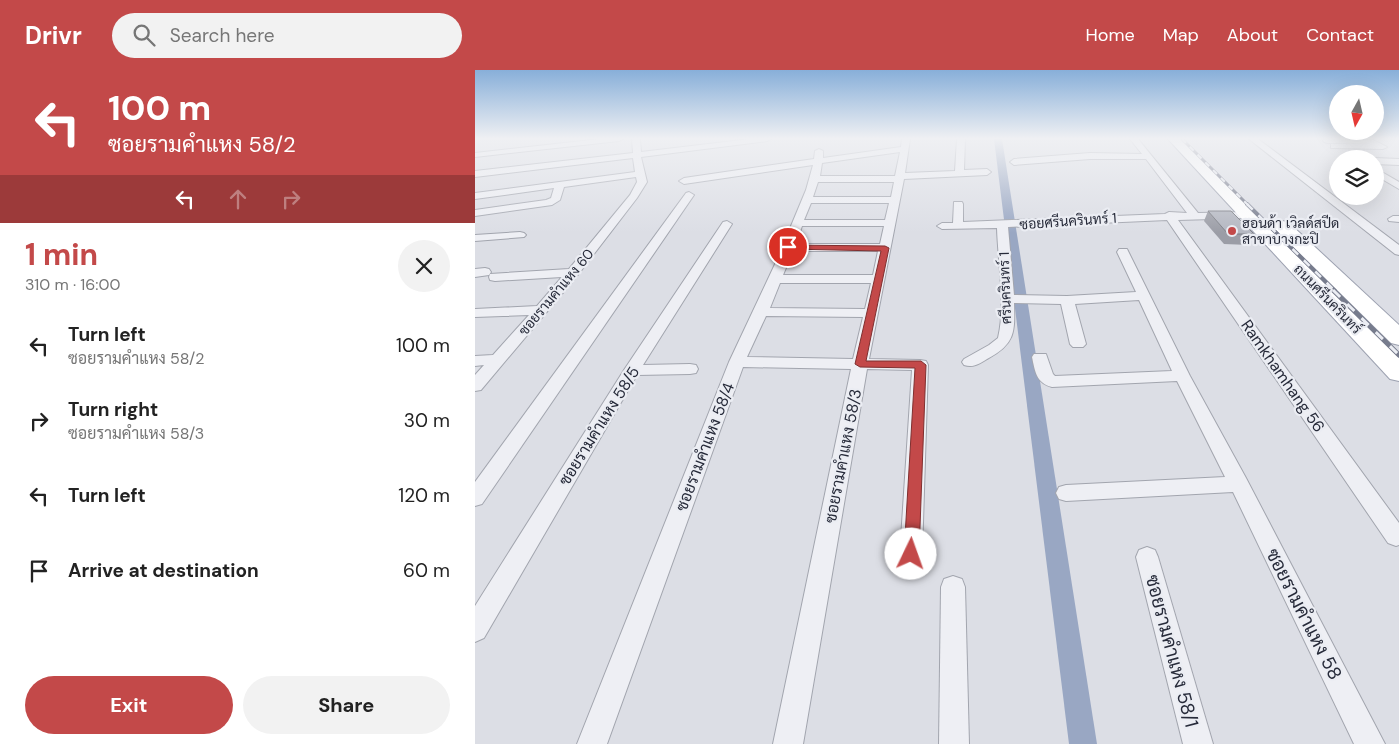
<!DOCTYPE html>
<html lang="en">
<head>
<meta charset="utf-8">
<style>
	:root { --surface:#fff; --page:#f2f2f2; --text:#222; --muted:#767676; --accent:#c34949 }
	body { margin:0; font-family:"DM Sans",Sarabun,sans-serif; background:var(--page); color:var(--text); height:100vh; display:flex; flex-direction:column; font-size:19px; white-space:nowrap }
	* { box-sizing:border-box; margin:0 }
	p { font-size:16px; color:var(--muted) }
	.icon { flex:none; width:28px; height:28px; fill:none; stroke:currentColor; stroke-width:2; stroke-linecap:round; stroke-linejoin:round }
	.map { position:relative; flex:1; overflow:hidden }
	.sheet { display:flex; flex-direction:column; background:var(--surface); width:475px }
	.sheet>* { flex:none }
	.banner { background:#c34949; color:#fff; overflow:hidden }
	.needle { width:32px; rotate:188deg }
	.controls { position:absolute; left:854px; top:15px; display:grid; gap:10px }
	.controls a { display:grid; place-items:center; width:55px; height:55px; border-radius:50%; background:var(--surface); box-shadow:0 5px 20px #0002; font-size:25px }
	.pin { position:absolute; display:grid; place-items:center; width:42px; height:42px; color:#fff; margin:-21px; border:2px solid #fff; border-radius:50%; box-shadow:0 1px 5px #0007 }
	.me { position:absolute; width:55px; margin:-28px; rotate:3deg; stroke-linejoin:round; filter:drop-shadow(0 0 4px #0008) }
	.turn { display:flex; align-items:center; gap:18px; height:105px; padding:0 25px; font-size:22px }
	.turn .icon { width:65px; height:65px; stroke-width:2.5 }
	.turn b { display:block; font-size:35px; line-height:42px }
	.lanes { display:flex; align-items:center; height:48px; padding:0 25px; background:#0003; justify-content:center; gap:25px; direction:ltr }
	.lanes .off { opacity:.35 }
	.round { display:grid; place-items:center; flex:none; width:52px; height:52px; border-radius:26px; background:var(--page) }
	.overview { display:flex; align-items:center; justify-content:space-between; height:85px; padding:0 25px }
	h1 { font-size:30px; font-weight:700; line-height:38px; color:var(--accent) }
	.primary-button { display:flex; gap:10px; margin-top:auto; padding:10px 25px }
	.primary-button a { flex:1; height:58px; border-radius:30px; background:var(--accent); color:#fff; font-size:20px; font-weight:700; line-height:58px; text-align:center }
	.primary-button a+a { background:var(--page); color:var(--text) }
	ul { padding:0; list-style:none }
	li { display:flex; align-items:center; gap:15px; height:75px; padding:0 25px }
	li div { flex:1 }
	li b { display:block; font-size:19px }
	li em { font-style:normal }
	header { display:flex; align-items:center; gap:30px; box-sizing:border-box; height:70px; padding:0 25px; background:var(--accent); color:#fff }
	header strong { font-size:24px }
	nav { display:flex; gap:28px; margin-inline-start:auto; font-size:18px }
	.search { width:350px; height:45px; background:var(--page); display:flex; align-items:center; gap:12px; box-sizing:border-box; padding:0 18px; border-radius:28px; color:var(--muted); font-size:19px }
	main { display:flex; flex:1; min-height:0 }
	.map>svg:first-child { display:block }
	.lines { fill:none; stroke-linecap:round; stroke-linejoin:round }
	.canal { fill:#99a7c3; fill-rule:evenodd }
	.minor-casing { stroke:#a2a5ae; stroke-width:2 }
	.primary-casing { stroke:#9ca1b0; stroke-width:2 }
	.minor { fill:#eeeff4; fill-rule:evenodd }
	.primary { fill:#fff; fill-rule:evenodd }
	.rail-far2-casing { stroke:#777c8d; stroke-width:3 }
	.rail-far1-casing { stroke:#777c8d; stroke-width:4 }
	.rail-casing { stroke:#777c8d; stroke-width:5 }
	.rail-far2 { stroke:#ebedf3; stroke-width:2; stroke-dasharray:5.5; stroke-linecap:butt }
	.rail-far1 { stroke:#ebedf3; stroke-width:2.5; stroke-dasharray:8; stroke-linecap:butt }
	.rail { stroke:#ebedf3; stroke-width:3; stroke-dasharray:10; stroke-linecap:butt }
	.wall { fill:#9b9da6 }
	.building { fill:#b4b7c1; stroke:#7e8087 }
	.route { fill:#c34949; stroke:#7f2f2f }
	.poi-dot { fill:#c34949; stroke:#ebedf3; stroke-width:2 }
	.labels { text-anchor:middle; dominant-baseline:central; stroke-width:4.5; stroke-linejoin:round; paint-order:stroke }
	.far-street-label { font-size:14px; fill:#272b3a; stroke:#ebedf3 }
	.far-poi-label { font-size:14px; fill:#272b3a; stroke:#ebedf3; text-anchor:start }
	.street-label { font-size:16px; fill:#272b3a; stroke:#ebedf3 }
	.near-street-label { font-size:19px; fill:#272b3a; stroke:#ebedf3 }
</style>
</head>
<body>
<header>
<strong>Drivr</strong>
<div class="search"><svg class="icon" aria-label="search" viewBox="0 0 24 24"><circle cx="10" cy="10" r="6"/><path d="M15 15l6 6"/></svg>Search here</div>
<nav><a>Home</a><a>Map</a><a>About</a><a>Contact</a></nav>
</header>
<main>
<section class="sheet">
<div class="banner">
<div class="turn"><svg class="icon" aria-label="left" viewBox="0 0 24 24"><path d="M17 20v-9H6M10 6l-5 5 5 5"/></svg><div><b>100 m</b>ซอยรามคำแหง 58/2</div></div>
<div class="lanes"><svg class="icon" aria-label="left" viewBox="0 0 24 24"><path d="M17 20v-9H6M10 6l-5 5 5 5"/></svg><svg class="icon off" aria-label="ahead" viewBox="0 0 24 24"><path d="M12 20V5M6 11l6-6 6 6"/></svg><svg class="icon off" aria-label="right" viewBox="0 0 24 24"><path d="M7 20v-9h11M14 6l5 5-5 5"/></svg></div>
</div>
<div class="overview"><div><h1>1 min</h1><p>310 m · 16:00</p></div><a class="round"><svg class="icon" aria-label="close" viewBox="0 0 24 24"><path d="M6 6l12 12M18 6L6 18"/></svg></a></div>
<ul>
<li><svg class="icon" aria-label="left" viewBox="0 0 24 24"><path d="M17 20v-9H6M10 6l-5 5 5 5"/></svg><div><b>Turn left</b><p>ซอยรามคำแหง 58/2</p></div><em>100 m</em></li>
<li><svg class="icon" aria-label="right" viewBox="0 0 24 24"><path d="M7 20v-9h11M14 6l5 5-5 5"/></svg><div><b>Turn right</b><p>ซอยรามคำแหง 58/3</p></div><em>30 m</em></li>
<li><svg class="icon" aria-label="left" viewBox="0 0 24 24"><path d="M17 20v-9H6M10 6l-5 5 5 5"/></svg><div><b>Turn left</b></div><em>120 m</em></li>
<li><svg class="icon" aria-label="arrive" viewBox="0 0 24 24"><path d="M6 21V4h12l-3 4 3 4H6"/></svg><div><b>Arrive at destination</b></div><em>60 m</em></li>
</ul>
<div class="primary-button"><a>Exit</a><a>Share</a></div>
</section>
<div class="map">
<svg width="924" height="674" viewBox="0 0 924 674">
	<rect width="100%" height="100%" fill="#dcdee5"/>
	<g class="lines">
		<polygon class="canal" points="519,69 527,69 622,674 594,674"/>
		<g class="minor-casing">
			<g id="minor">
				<polygon points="125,69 148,69 144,71 0,87 0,83"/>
				<polygon points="157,69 165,69 166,82 275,69 296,69 292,71 166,87 172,112 162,128 102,206 6,320 0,321 0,305 9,295 0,296 0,286 18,285 54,245 0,247 0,239 62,236 87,207 20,211 15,210 14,207 15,204 94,199 155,125 162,112 161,107 89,117 85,130 77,135 0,146 0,140 71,130 76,128 79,118 0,129 0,123 160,102 158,88 0,107 0,101 158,83"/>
				<path d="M427 69H435L430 103 480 101 482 69H490L489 100 512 99 516 102 512 105 429 109 394 289 445 290 451 291 453 295 447 484 444 491 436 494 428 491 425 484 437 300 392 299 328 674H298L376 299 268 297 132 674H102L254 292 301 192 331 120 338 95 209 114 204 111 209 108 339 89 340 81 344 79 348 81V88L426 77ZM425 82 420 106H345L347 93ZM343 112H419L416 127H338ZM336 133H414L410 150H329ZM327 156H409L405 174H321ZM318 181H403L398 205H308ZM305 213H396L390 239 295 238ZM291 246 388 247 378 289 272 287Z"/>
				<path d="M655 69H663L723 143 772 142 777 145 772 148 703 150 924 453V475L921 476 913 473 692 150 533 157 539 225 592 226 661 222 642 182 644 179H652L715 306 771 408 910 674H879L758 422 591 431 584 429 581 423 584 417 591 415 750 407 702 311 577 317C561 313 560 301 557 287L559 284H571L578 304 580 306 697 301 664 230 600 234 611 274 608 277H598L595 274 586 234 539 233C540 263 540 274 512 289 504 294 498 298 489 295L487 292 489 289 514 275 523 268C531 235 523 192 522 158L467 159 462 156 467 153H478L479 132H487L488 134V152L690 144 694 142 712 143 671 89H615L539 95 535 92 539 89 615 83 667 84Z"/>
				<polygon points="774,69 783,69 924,175 924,185 920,184"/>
				<polygon points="849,69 898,70 912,77 908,79 859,78 856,78 856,74 897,74 852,73 848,71"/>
				<polygon points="900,88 924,89 924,95 900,94"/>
				<polygon points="900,98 924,112 924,119 900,105"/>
				<polygon points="214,122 219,125 7,434 0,436 0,412 211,123"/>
				<polygon points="918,146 924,146 924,152 914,151 913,149"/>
				<polygon points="252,151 257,154 168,295 215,294 221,295 223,299 221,303 215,304 162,305 9,568 0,572 0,536 149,300 248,152"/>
				<polygon points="45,162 49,163 51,165 49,167 0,171 0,165"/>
				<polygon points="10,198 14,199 16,202 14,205 0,207 0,199"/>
				<polygon points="672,477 680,480 683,487 738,674 708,674 661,487 664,480"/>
				<polygon points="478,506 487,509 490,517 494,674 464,674 466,517 469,509"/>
			</g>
		</g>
		<g class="primary-casing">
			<g id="primary">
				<polygon points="693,69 706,69 924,288 924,311 915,309"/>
				<polygon points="807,151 813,152 924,255 924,275 916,273 801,160 798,156 801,152"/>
			</g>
		</g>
		<use href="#minor" class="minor"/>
		<use href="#primary" class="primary"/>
		<g class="rail-far2-casing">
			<polyline id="rail-far2" points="707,69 773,135"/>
		</g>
		<g class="rail-far1-casing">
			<polyline id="rail-far1" points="772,134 860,221"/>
		</g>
		<g class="rail-casing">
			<polyline id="rail" points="858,220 924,285"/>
		</g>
		<use href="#rail-far2" class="rail-far2"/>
		<use href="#rail-far1" class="rail-far1"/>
		<use href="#rail" class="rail"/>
	</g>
	<polygon class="wall" points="733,141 779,164 774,175 749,174 729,151"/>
	<polygon class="building" points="733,141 756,141 779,164 753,164"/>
	<linearGradient id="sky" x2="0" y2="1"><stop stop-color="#88afd9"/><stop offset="0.42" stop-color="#eff0f3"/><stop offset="1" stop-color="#eff0f3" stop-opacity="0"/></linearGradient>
	<rect width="924" height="163" fill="url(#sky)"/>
	<polygon class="route" points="310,175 410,176 414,178 391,291 446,291 451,295 444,484 442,489 436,491 431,489 429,484 440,298 385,297 380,294 406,181 313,179 309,177"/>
	<circle class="poi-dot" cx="757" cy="161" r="5"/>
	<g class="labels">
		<g class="far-street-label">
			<text transform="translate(593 151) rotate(-4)">ซอยศรีนครินทร์ 1</text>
			<text transform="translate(530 218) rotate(-92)">ศรีนครินทร์ 1</text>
			<text transform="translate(81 222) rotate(-50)">ซอยรามคำแหง 60</text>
			<text transform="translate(853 229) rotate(46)">ถนนศรีนครินทร์</text>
		</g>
		<g class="far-poi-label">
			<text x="767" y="153">ฮอนด้า เวิลด์สปีด<tspan x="767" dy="16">สาขาบางกะปิ</tspan></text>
		</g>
		<g class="street-label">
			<text transform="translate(808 306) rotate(55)">Ramkhamhang 56</text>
			<text transform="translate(124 356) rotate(-58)">ซอยรามคำแหง 58/5</text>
			<text transform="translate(230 377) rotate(-69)">ซอยรามคำแหง 58/4</text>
			<text transform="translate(368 386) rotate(-79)">ซอยรามคำแหง 58/3</text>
		</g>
		<g class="near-street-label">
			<text transform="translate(829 544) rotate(63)">ซอยรามคำแหง 58</text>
			<text transform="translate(697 581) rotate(75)">ซอยรามคำแหง 58/1</text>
		</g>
	</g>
</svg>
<div class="controls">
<a><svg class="needle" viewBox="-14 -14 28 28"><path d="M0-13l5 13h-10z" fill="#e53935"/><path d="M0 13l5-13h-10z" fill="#767676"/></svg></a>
<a><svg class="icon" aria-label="layers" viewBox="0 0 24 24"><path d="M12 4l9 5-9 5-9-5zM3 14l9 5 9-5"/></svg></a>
</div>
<div class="pin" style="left:313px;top:177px;background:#d93025"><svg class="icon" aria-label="arrive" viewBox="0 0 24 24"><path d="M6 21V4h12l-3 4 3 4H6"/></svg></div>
<svg class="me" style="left:436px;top:484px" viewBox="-20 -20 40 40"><circle r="19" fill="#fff"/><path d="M0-13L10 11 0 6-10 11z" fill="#c34949"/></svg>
</div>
</main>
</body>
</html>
